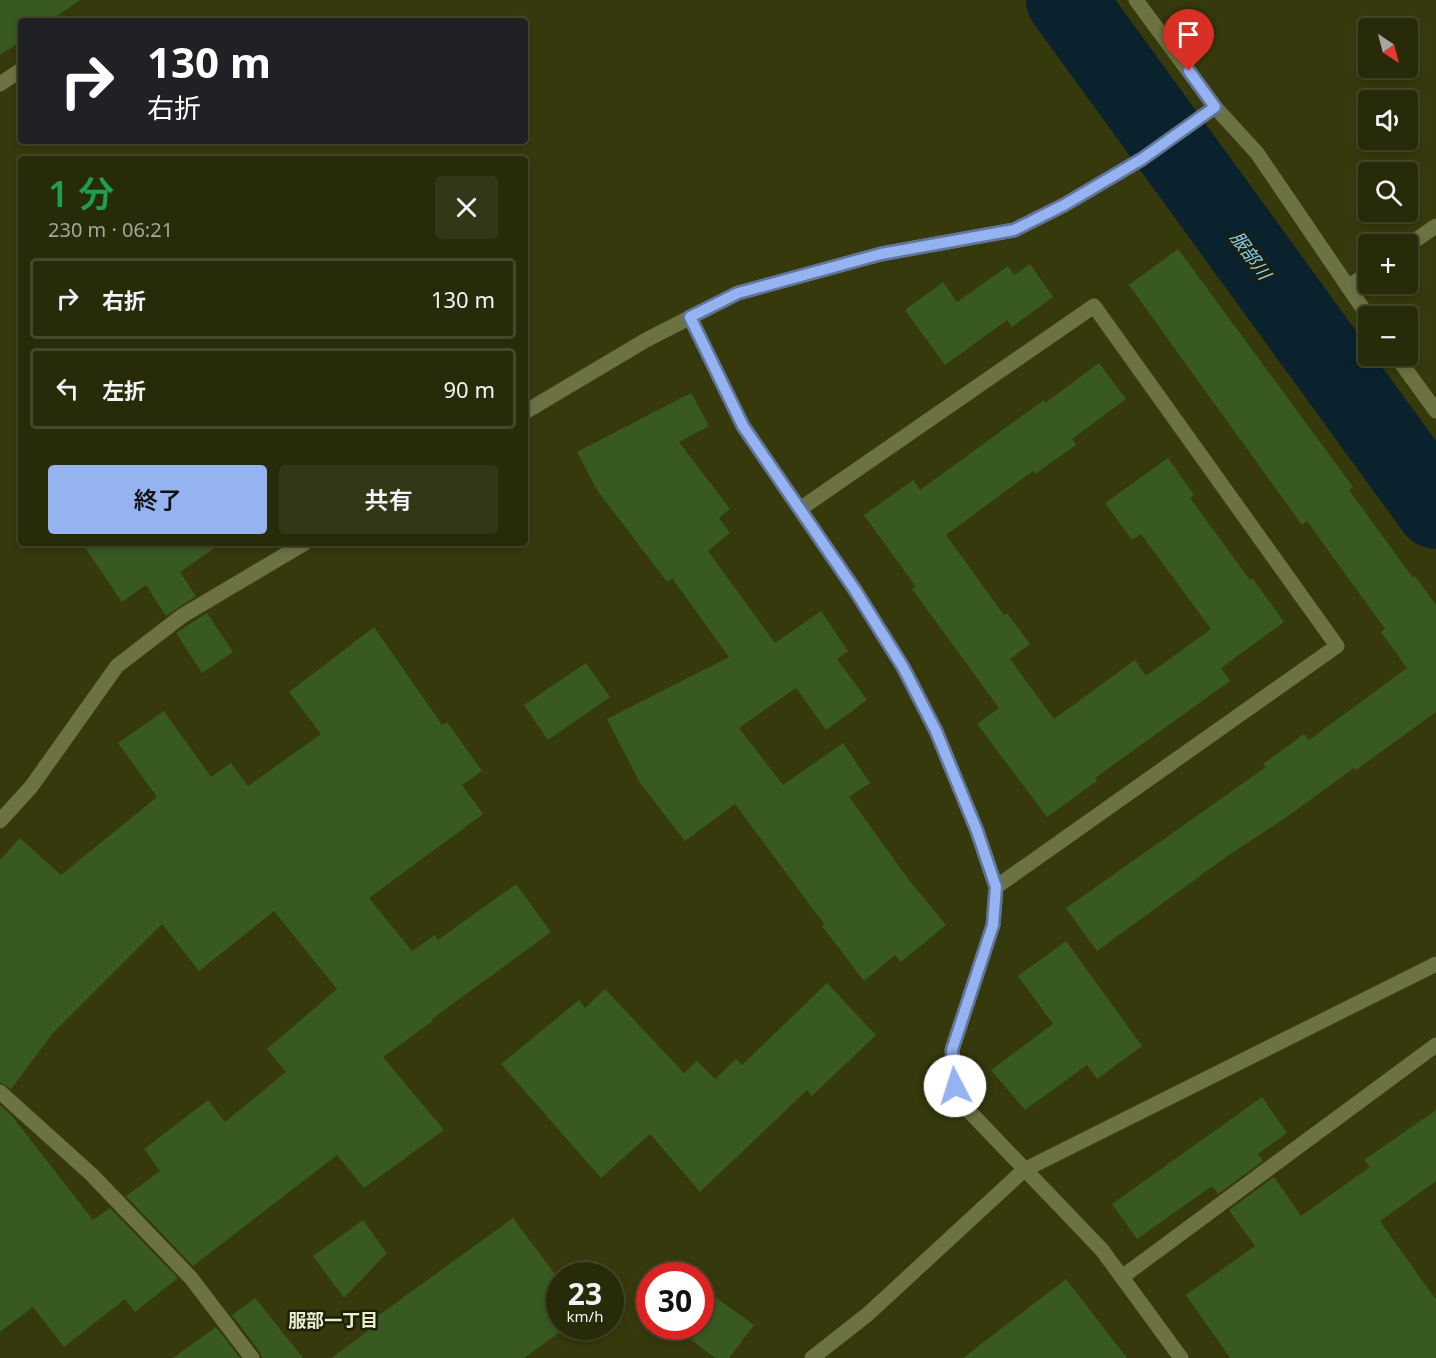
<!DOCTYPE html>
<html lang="ja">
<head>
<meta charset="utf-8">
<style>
	:root { --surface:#282b09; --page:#343717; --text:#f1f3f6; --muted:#a5a79c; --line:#44472a; --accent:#95b2f1 }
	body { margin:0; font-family:"Noto Sans","Noto Sans JP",sans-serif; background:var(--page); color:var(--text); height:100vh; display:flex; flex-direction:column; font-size:22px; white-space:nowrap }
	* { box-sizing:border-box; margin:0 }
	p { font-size:20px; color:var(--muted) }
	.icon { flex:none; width:33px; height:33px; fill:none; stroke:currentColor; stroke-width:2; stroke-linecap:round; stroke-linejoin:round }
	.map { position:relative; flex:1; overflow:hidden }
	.sheet { position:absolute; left:18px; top:156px; width:510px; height:390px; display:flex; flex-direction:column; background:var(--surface); border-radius:6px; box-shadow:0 3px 9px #0003,0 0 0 2px var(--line) }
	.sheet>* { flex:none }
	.guide { position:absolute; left:18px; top:18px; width:510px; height:126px; border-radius:6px; box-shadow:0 3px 9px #0003,0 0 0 2px var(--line); background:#202124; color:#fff; overflow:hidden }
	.needle { width:39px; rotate:144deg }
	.controls { position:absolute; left:1358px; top:18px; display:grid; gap:12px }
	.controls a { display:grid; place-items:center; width:60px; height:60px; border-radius:6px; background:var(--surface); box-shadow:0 3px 9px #0003,0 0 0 2px var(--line); font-size:30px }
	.speed { position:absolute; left:546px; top:1262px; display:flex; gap:12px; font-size:30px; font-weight:700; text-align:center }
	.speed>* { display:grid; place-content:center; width:78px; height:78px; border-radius:50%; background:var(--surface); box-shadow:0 3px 9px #0003,0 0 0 2px var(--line); line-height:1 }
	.speed small { font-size:15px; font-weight:400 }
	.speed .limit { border:9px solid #d22; background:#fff; color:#111 }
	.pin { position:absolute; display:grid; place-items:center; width:51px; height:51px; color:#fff; margin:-62px -26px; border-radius:50% 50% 50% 0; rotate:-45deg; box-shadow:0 0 6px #0007 }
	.pin .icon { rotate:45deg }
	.me { position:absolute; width:66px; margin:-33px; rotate:355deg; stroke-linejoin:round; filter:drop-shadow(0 0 4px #0008) }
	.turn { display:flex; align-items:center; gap:21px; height:126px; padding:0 30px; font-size:27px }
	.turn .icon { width:78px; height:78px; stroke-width:2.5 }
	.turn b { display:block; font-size:42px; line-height:51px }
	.round { display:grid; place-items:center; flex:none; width:63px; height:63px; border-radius:6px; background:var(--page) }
	.overview { display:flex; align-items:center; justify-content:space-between; height:102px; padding:0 30px }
	h1 { font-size:36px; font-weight:600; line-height:45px; color:#1e9e55 }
	.cta { display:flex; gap:12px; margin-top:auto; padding:12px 30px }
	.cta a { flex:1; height:69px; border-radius:6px; background:var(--accent); color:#111; font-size:24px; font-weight:600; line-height:69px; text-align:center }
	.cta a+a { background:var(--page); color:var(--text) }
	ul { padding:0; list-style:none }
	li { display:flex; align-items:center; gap:18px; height:81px; margin:0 12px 9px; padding:0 18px; border:3px solid var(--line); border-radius:6px }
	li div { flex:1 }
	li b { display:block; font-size:22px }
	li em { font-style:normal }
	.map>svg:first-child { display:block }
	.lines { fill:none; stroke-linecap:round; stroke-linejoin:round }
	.river { stroke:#0a212e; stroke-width:80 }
	.building { fill:#385a21 }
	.street { stroke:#6c7242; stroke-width:15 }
	.route-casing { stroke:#61749d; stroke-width:15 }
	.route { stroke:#95b2f1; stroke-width:10 }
	.labels { text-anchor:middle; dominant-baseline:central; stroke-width:5; stroke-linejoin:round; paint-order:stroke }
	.water-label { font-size:18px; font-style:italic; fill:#84d2fe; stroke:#1d1f07 }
	.neighbourhood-label { font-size:18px; font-weight:bold; fill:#e9eed0; stroke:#1d1f07 }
</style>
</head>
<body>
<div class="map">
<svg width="1436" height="1358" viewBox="0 0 1436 1358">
	<rect width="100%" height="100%" fill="#35390c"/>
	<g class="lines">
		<polyline class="river" points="1066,0 1436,509"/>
	</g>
	<g class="building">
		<polygon points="0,0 80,0 50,21 21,21 21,41 0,55"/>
		<polygon points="1178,249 1353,487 1349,490 1413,578 1415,576 1436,605 1436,712 1356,770 1354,768 1288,816 1226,857 1097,951 1066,908 1266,767 1263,764 1304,734 1309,740 1407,668 1381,632 1385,629 1307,521 1302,525 1129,285"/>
		<polygon points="1030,264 1053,297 1012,327 1007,320 945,365 905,310 943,282 957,302 1008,266 1014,275"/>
		<polygon points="1099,363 1126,399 1072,439 1076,445 1035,474 1033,471 946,535 1004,615 1007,613 1030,644 1010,659 1054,719 1135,660 1146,676 1211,629 1141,534 1132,540 1105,503 1168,458 1194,495 1190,498 1250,580 1253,579 1284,622 1221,668 1230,681 1095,778 1097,781 1047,817 977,724 999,708 912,589 916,587 864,515 913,480 920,490 1044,400 1045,403"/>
		<polygon points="691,393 709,426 679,442 730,509 719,518 730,533 708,551 775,643 821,611 848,651 837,659 867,700 826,730 796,688 739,728 783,785 843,743 870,783 849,797 909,880 946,925 901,962 895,955 864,981 822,926 824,924 735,804 685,841 640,783 607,719 729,657 672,578 667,582 597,490 577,452"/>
		<polygon points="82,543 222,543 180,572 196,596 166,616 146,585 122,602"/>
		<polygon points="207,613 233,652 202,673 176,633"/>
		<polygon points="374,627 442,725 447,722 482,771 462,785 483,814 369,898 412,951 435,935 438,940 516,884 551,932 432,1019 433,1021 383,1057 444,1130 364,1188 337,1155 193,1266 126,1196 160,1171 144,1149 208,1100 225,1122 286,1072 267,1049 337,989 274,911 199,971 162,924 53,1033 11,1089 0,1082 0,860 20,838 61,875 157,797 118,743 164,711 211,777 231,763 248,786 321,734 289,692"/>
		<polygon points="586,663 610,697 548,740 524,705"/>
		<polygon points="1066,941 1142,1046 1097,1079 1087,1065 1025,1110 991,1070 1053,1024 1018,976"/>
		<polygon points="827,983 876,1035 812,1096 807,1090 700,1192 650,1134 601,1178 501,1064 579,1000 585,1008 605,989 684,1073 697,1061 715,1079 736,1059 742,1065"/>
		<polygon points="1262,1097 1287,1133 1258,1154 1263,1161 1218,1194 1212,1186 1137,1239 1112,1204"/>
		<polygon points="0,1105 12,1116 93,1220 110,1208 178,1278 135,1312 125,1299 64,1347 33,1307 0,1332"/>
		<polygon points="1436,1110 1436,1181 1380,1221 1436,1300 1436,1358 1230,1358 1186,1295 1255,1246 1229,1210 1274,1177 1301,1216 1370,1167 1364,1160"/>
		<polygon points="513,1218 560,1281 560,1332 524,1358 331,1358 368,1331 364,1326"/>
		<polygon points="363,1220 387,1253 344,1298 313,1256"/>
		<polygon points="1066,1279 1127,1358 963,1358"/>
		<polygon points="700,1286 754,1325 729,1358 715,1358 673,1326 700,1326"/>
		<polygon points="650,1288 650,1308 637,1298"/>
		<polygon points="255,1298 303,1358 262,1358 260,1352 232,1315"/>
		<polygon points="216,1327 240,1358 173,1358"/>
	</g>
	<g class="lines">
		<g class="street">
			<polyline points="1136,0 1215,107 1257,153 1368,316"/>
			<polyline points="0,84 21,70"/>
			<polyline points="1407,246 1436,226"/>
			<polyline points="1348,287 1368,273"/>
			<polyline points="690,317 743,426 855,590 903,667 936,731 977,831 996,887 993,925 952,1050 955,1086 968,1110 1102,1250 1181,1358"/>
			<polyline points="1396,356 1436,411"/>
			<polyline points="525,412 646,340 738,293 881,254 1014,230 1064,205 1142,159 1215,107"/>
			<polyline points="800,509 1094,306 1337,646 996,887"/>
			<polyline points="0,821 31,787 117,666 182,616 305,543"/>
			<polyline points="0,1092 91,1174 191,1278 252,1358"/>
			<polyline points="1122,1277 1436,1045"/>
			<polyline points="812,1358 868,1314 1024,1170 1436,964"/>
		</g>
	</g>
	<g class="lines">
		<g class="route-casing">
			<polyline id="route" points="955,1086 952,1050 993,925 996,887 977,831 936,731 903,667 855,590 743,426 690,317 738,293 881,254 1014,230 1064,205 1142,159 1215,107 1189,71"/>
		</g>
		<use href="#route" class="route"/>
	</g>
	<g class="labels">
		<g class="water-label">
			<text transform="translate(1251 255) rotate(54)">服部川</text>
		</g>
		<g class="neighbourhood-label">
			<text x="333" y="1320">服部一丁目</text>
		</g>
	</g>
</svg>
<div class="controls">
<a><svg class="needle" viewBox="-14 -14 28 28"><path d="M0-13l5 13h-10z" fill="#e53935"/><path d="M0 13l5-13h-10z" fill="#a5a79c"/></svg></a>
<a><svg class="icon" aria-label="sound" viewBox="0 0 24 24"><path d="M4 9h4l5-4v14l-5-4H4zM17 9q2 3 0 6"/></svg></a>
<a><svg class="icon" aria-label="search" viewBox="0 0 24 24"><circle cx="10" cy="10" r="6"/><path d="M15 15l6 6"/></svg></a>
<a>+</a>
<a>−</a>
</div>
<div class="speed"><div>23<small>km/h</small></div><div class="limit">30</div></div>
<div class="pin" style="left:1189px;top:71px;background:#d93025"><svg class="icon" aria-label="arrive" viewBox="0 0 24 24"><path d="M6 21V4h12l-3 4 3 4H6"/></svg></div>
<svg class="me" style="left:955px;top:1086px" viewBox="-20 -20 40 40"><circle r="19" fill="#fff"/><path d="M0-13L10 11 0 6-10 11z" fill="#95b2f1"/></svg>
<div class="guide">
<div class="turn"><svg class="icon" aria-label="right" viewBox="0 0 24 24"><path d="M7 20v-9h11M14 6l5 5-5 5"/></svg><div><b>130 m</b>右折</div></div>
</div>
<section class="sheet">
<div class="overview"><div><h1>1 分</h1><p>230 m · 06:21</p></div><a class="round"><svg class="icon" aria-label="close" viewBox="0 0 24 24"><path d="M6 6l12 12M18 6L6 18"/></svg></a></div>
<ul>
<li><svg class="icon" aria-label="right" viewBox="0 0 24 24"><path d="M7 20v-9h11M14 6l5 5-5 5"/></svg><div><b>右折</b></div><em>130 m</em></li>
<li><svg class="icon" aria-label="left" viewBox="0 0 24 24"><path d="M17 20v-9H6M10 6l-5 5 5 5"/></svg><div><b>左折</b></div><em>90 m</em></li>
</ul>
<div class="cta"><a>終了</a><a>共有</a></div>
</section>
</div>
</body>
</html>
